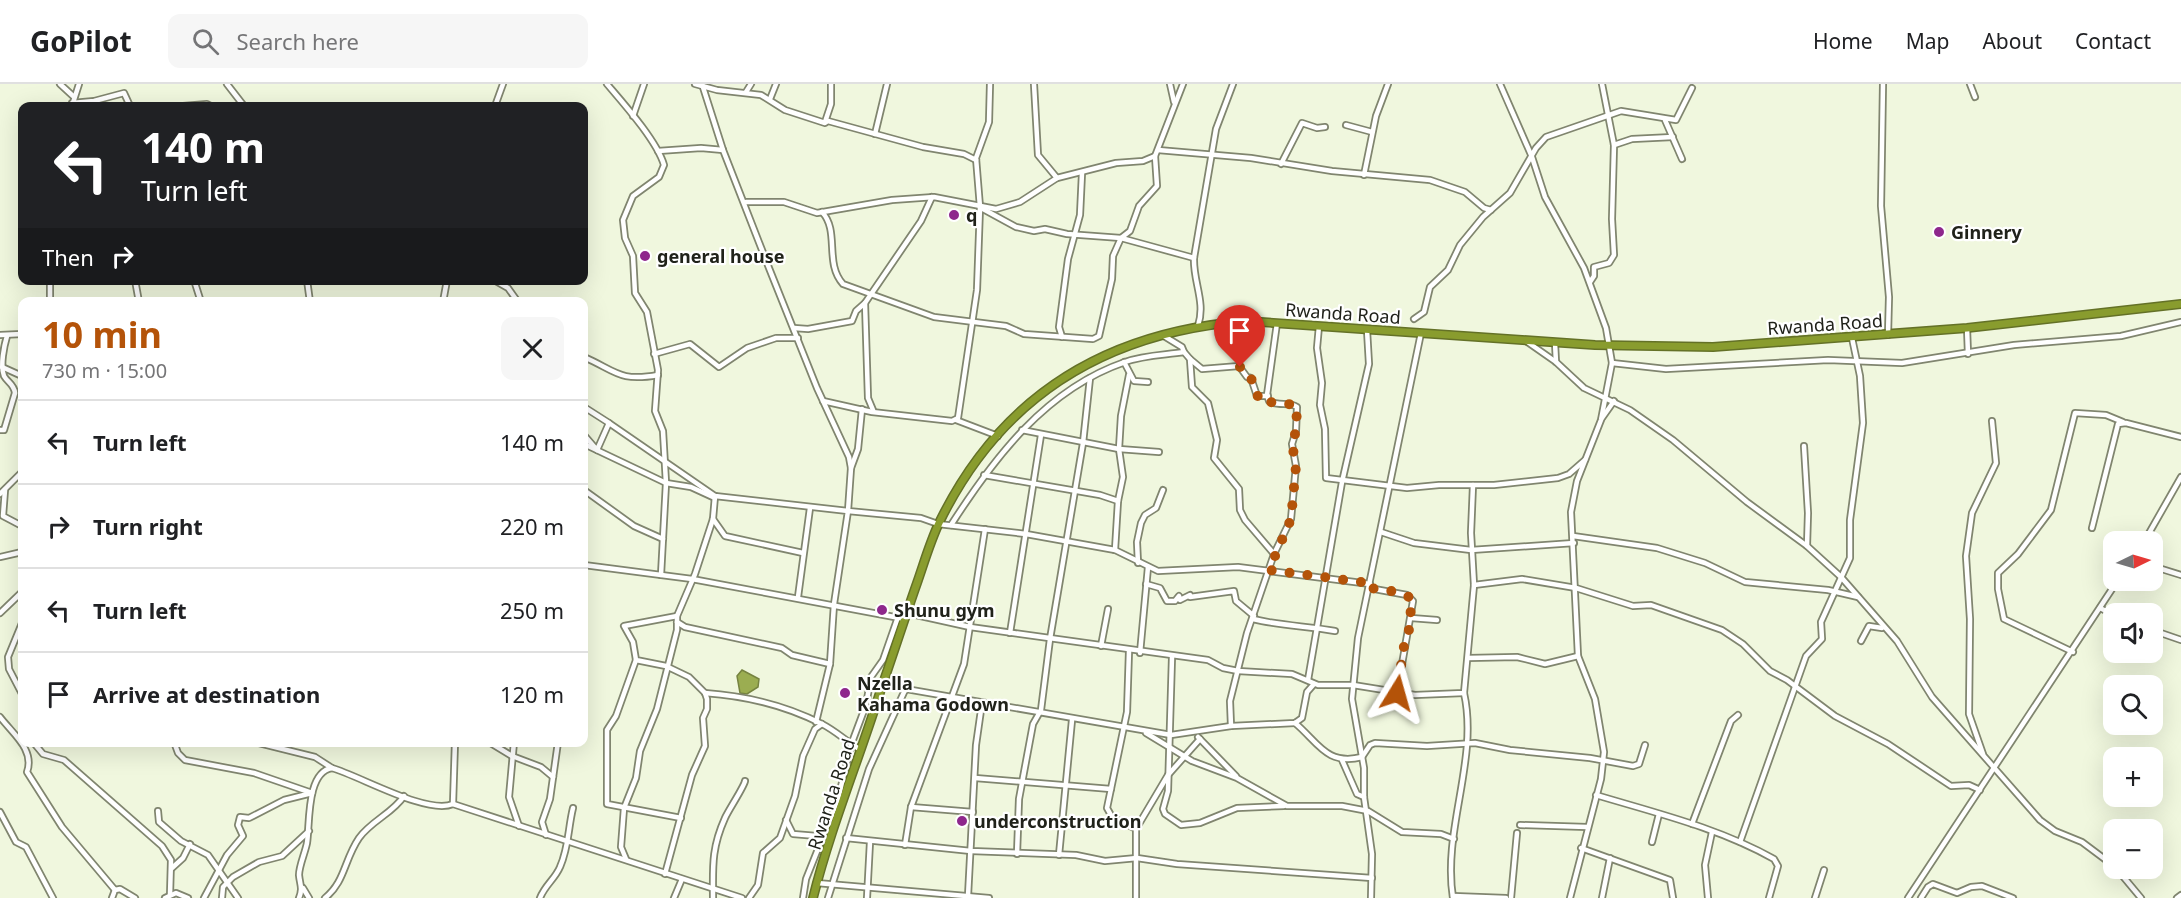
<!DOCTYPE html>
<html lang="en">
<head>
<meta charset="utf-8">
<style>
	:root { --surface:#fff; --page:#f6f6f6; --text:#202124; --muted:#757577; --line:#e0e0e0; --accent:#b45309 }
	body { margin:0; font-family:"Noto Sans",sans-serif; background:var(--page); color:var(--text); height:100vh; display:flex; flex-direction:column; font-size:22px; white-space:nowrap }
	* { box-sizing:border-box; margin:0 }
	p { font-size:20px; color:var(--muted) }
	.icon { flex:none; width:33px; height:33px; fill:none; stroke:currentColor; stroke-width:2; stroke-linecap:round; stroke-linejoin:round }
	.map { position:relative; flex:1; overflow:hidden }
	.sheet { position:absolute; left:18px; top:213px; width:570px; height:450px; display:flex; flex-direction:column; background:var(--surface); border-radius:12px; box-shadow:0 6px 24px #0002 }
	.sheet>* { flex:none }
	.hud { position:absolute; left:18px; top:18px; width:570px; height:183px; border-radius:12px; box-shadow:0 6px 24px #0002; background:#202124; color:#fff; overflow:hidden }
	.needle { width:39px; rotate:85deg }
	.tools { position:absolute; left:2103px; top:447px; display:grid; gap:12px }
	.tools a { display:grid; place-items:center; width:60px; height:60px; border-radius:12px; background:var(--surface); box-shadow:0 6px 24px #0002; font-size:30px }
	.pin { position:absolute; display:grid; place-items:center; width:51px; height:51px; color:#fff; margin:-62px -26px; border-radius:50% 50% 50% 0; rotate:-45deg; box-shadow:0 0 6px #0007 }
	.pin .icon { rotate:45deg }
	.me { position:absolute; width:66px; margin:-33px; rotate:8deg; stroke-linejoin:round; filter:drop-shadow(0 0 4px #0008) }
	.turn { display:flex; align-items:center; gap:21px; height:126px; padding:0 24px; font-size:27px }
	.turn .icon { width:78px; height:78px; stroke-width:2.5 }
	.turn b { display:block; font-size:42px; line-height:51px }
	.then { display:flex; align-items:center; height:57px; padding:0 24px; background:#0003; gap:12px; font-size:22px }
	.round { display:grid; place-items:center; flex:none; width:63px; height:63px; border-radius:12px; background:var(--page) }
	.head { display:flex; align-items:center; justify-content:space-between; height:102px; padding:0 24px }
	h1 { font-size:36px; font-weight:700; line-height:45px; color:var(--accent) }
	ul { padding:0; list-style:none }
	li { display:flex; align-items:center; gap:18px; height:84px; padding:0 24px; border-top:2px solid var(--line) }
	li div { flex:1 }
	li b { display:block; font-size:22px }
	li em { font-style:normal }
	header { display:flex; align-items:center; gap:36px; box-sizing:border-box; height:84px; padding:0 30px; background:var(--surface); border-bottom:2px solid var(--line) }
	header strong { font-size:28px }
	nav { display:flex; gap:33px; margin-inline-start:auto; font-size:21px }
	.search { width:420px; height:54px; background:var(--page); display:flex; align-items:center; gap:15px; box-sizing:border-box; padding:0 21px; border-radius:12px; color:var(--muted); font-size:22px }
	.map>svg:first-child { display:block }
	.water { fill:#9bad51; stroke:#768340; stroke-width:1.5 }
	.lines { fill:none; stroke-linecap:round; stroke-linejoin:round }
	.minor-casing { stroke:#80856f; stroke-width:8 }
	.highway-casing { stroke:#647127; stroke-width:10 }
	.minor { stroke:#fff; stroke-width:4.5 }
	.highway { stroke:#899c2e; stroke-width:7 }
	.route { stroke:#b45309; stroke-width:10; stroke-dasharray:0 18 }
	.poi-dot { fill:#8e278c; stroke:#fff; stroke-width:2 }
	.labels { text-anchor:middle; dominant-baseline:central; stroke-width:4.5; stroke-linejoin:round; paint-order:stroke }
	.poi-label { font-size:18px; font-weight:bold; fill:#20221a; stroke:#fff; text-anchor:start }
	.street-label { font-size:18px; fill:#20221a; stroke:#fff }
</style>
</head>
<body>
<header>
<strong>GoPilot</strong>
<div class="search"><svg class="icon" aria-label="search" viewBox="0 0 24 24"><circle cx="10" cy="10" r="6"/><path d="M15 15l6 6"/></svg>Search here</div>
<nav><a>Home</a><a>Map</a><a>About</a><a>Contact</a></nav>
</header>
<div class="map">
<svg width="2181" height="814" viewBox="0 0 2181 814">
	<rect width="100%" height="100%" fill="#f0f7de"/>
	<polygon class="water" points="742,586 759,595 758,603 747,610 740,609 737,592"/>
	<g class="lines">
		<g class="minor-casing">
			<g id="minor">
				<polyline points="60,0 73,12"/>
				<polyline points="227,0 244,22"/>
				<path d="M607 0C624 20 657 57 664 81L659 93 633 112 623 136 625 154 633 172 635 209 647 228 658 286 655 327 663 347 666 399 661 491"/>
				<polyline points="695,0 717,6 761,11 785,26 825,39 828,37 923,63 964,70 976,76"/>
				<polyline points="702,0 723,66 769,184 817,304 849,373 851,384 848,427 921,434 938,440 1026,450 1115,466 1158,487 1238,483 1370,500"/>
				<polyline points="1034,0 1038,71 1057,94"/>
				<polyline points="1170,0 1174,18"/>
				<polyline points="1500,0 1532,73 1545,113 1584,184 1606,244 1612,279 1601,336 1577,397 1571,428 1578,572 1595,615 1604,668 1601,695 1570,814"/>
				<polyline points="1883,0 1881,122 1889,213 1888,251"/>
				<polyline points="1970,0 1975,13"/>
				<polyline points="746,8 751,0"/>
				<polyline points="770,15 776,0"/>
				<polyline points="72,19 94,17 124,9 130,22"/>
				<polyline points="72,22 79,0"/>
				<polyline points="183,22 207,20 211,22"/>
				<polyline points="495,22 503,0"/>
				<polyline points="633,32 644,0"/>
				<polyline points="1665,36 1682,75"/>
				<polyline points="825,38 831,20 831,0"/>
				<polyline points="1346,41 1372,48"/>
				<polyline points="875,50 887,0"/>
				<polyline points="1614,61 1632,55 1673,53"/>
				<polyline points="1158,66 1251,74 1332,87 1430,96 1465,108 1484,124 1491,126"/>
				<polyline points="658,67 701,64 723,66"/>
				<polyline points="1281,80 1302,39 1317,44 1325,43"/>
				<polyline points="1364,91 1376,32 1388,0"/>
				<polyline points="746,118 784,118 817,129 892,116 934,113 996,125 1020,118 1057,94 1116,79 1143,77 1155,72 1183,0"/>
				<polyline points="983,125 1016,143 1034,147 1045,145 1067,150 1121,154 1194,174"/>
				<path d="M822 128C840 147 824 179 843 200L934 233 1006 242 1024 250 1093 255 1099 252 1112 195 1113 172 1121 154 1130 147 1139 122 1157 102 1155 72"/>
				<polyline points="135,196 139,218"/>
				<polyline points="194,196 201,218"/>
				<polyline points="307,196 310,218"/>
				<polyline points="494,196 508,204 518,218"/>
				<polyline points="1590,198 1594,192 1594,183 1609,179 1614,171 1612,135 1614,61 1602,0"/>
				<polyline points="50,218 50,196"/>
				<polyline points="443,218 447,196"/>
				<polyline points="1414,235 1424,228 1430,203 1448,186 1460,161 1483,133 1510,109 1536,64 1546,53 1621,27 1676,36 1692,4"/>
				<path d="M1198 242C1206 218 1193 198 1194 174L1216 45 1233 0"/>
				<polyline points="1319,242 1317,264 1322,299 1320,321 1325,345 1326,394 1407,404 1439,401 1494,401 1558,394 1569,390 1585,376"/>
				<polyline points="794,244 808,245 852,237 856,227 865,219"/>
				<polyline points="1967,244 1968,270"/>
				<polyline points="0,251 22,250"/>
				<polyline points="1164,252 1182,263 1184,268"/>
				<polyline points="1062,253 1059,243 1068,175 1080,131 1082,89"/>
				<polyline points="1526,257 1556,278 1584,304 1630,326 1673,356 1747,418 1807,462 1841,493 1897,557 1932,613 2040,736 2055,747 2082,758 2114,782"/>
				<polyline points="1555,259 1556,278"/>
				<polyline points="654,270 690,260 719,283 747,264 776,254 798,254"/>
				<path d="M584 273C616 287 619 298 658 291"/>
				<polyline points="1190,275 1202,285 1239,282 1247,293 1251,294 1257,312 1268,312"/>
				<polyline points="1124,278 1134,297 1148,298"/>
				<polyline points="1612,279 1666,285 1828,276 1902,279 2014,261 2121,252 2181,238"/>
				<polyline points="2,283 22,292"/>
				<polyline points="823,317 872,328 952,337 958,334 977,206 980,123 976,74 989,38 990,0"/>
				<polyline points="584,323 609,339"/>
				<polyline points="873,326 868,314 865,219 921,137 932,113"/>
				<polyline points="1602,334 1614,317"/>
				<polyline points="956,336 998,352"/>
				<path d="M0 346H4L15 309C14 300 8 299 4 292 0 282 4 262 7 252"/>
				<polyline points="1022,346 1119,365 1159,368"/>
				<polyline points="584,351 597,366 609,339 715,412 848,427 834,520 830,580 816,638"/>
				<polyline points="584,360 666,399 691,403 715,414"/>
				<polyline points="1804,362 1808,429 1807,462"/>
				<polyline points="851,384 858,365 862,325"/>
				<polyline points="984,391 1100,411 1118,417"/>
				<polyline points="5,406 3,432 22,442"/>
				<polyline points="584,406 634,442 663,455"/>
				<polyline points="0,410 22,388"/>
				<polyline points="713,435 725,452 803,469"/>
				<path d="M951 441C994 374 1046 305 1125 278 1144 271 1165 271 1184 268L1190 275 1192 303 1208 319 1217 356 1214 374 1239 405 1240 426 1245 436 1274 470"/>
				<polyline points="2092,444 2118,340 2126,339 2181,353"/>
				<polyline points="1381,448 1414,459 1471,466 1574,459"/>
				<polyline points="1573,452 1657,464 1705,479 1745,498 1828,506 1858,513"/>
				<polyline points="2144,458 2181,393"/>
				<polyline points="1115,466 1118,417 1123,393 1119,365 1121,332 1129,291"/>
				<polyline points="0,473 22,468"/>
				<polyline points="1138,479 1137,458 1141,439 1145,431 1156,424 1163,406"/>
				<polyline points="584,481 692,495 905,535"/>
				<polyline points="2152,482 2181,491"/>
				<polyline points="1146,500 1160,504 1167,517 1175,517 1179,512 1180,516 1190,511 1190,513 1234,507 1236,517 1254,532"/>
				<polyline points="1474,501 1522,495 1576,504 1633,522 1651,521 1722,546 1743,560 1770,587 1787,596 1835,632 1888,660 1951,702 1969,701 1980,706"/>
				<polyline points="1369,504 1407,511 1413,517 1397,609"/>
				<polyline points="798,513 810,424"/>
				<polyline points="2100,524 2114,531"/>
				<polyline points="0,529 22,508"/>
				<polyline points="907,529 970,543 1208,576 1223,584 1238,587 1292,590 1318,601 1353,601 1415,611 1464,609 1474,501 1471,449 1473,401"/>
				<polyline points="1411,534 1437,536"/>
				<path d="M1253 535C1281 542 1308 542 1335 547"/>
				<polyline points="677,538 685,543 782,564 792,571 830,580"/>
				<polyline points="22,539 8,573 9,585 22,610"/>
				<polyline points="2152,546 2181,556"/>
				<polyline points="1010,549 1041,351"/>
				<polyline points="1861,557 1869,542 1882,544"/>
				<polyline points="1101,562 1108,525"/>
				<polyline points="1129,567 1127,628 1107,724 1112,733 1136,745 1136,814"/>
				<polyline points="2073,568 2004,535 1998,505 1998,489 2018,470 2051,426 2075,329 2106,331 2123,338"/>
				<polyline points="1140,569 1148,483"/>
				<polyline points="1172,573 1168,707 1163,725 1165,730 1181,741 1200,739 1237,724 1284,722"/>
				<polyline points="1468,574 1517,573 1545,580 1578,572"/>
				<polyline points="636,576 616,632 607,646 607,720 681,734"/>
				<polyline points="1308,596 1342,398 1369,280 1367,246"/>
				<polyline points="883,601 1171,651 1231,642 1295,639 1302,634 1307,608 1314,600"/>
				<path d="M705 609C747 612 785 621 822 640 836 647 847 658 861 666"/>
				<path d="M0 633C13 650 35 666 27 688L62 743 115 806"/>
				<path d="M1295 639C1318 658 1326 682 1362 673L1370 661 1375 659 1427 662 1475 659 1510 666 1590 674 1633 682 1639 680 1645 661"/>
				<path d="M1231 642 1230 617 1247 549 1274 470 1291 435 1296 382 1292 360 1296 347 1297 323C1289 317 1279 323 1269 317L1267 311 1277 239"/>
				<polyline points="1146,649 1192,677 1237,694 1287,722 1342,722 1368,727 1402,748 1441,750 1454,755"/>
				<polyline points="1198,653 1236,692"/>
				<polyline points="33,658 43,670 64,676 162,762 171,776 170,811"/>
				<polyline points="174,658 178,669 185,676 254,689 312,709"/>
				<polyline points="254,658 315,673 332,684"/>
				<polyline points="489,658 512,672 541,683 553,693"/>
				<polyline points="514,658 509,713 519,742"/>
				<polyline points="1983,670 1969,630 1970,535 1966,472 1972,429 1996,379 1992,337"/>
				<polyline points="1342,676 1357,710 1364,713"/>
				<polyline points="975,694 1111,705"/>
				<path d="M1596 711C1656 729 1719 744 1774 775L1778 782 1769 814"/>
				<polyline points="453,720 455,658"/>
				<polyline points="911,723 973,728"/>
				<polyline points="158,727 159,738 181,757 208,771 238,814"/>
				<polyline points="0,728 16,758 26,763 53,814"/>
				<polyline points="786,736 793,750 817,752 821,759"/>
				<polyline points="1692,740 1731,637 1738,631"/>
				<polyline points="1520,741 1587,743"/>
				<polyline points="1136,745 1168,691 1200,655"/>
				<polyline points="546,751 542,738 550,715 558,658"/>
				<polyline points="846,754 971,767 1076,771 1105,777 1137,774 1177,780 1372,794"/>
				<polyline points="1652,758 1659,730"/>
				<polyline points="1740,758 1806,572 1822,555 1821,538 1850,474 1850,436 1863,339 1860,292 1852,254"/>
				<polyline points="905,761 911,723 964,580 985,445"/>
				<polyline points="1581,764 1670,796 1673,814"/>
				<polyline points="1017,770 1019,715 1033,640 1041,626 1050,555 1083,359 1090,294"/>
				<polyline points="1059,771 1072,636"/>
				<polyline points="626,775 621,763 624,724 636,694 640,667 657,625 677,546 677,532 695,490 713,435 715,412"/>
				<polyline points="172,784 183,774 190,760"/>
				<polyline points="2116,784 2141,814"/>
				<polyline points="665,790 692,691 705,662 703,634 707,625 707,615 705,609 689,593 666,582 636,576 633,558 624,542 677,532"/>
				<polyline points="817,799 989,814"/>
				<polyline points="303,804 309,814"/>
				<polyline points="968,812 976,661 982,619"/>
				<polyline points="1453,812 1506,814"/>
				<polyline points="112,814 115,806 120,805 135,814"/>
				<polyline points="165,814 176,809 188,814"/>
				<polyline points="204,814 227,771 243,752 238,741 240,733 249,734 284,716 312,709"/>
				<polyline points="222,814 223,803 233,793 259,778 282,772 309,747"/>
				<path d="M299 814C303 804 300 801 299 791 299 782 305 769 307 759 310 740 306 688 332 684 360 692 427 731 453 720L742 814"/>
				<path d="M325 814C345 798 344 776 359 754 371 737 393 729 404 712"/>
				<path d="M540 814C545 801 555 795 560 783 569 763 568 744 573 724"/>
				<polyline points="674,814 682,795"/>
				<path d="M713 814C713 784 711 765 725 734 729 725 744 703 745 697"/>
				<polyline points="749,814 758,801 763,769 780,754 795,712 803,672 815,645 822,640"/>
				<polyline points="803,814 806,795 838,715 851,661 866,621 871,593 883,576 898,533"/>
				<polyline points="828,814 869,685 905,606"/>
				<polyline points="867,814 870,758"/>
				<polyline points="1371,814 1372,770 1364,713 1364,684 1352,615 1358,554 1421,249"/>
				<path d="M1453 814C1442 746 1479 676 1464 609"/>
				<polyline points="1511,814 1517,749"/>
				<polyline points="1602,814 1610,774"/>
				<polyline points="1708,814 1705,781 1712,748"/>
				<polyline points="1815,814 1824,786"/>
				<polyline points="1908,814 2118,496"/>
				<polyline points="1921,814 1928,803 1933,800 1957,809 1971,803 1982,802 2013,814"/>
				<polyline points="2177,814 2181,811"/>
			</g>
		</g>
		<g class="highway-casing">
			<path id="highway" d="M813 814C831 742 860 673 882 602 894 568 905 533 917 499 924 479 930 458 939 439 1001 311 1107 248 1246 237L1595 261 1713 263 1967 244 2181 220"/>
		</g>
		<use href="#minor" class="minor"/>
		<use href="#highway" class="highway"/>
	</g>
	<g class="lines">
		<path class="route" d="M1240 283 1247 293 1251 294 1257 312H1268L1269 317C1279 323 1290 317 1297 323L1296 347 1292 360 1296 382 1291 435 1269 486 1361 498 1370 500 1369 504 1388 506 1412 514 1408 555 1404 562 1397 609"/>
	</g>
	<g class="poi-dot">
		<circle cx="954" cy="131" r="6"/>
		<circle cx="1939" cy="148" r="6"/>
		<circle cx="645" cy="172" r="6"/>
		<circle cx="882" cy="526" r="6"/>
		<circle cx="845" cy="609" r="6"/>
		<circle cx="962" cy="737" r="6"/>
	</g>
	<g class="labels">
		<g class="poi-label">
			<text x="966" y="131">q</text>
			<text x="1951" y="148">Ginnery</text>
			<text x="657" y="172">general house</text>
			<text x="894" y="526">Shunu gym</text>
			<text x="857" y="599">Nzella<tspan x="857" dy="21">Kahama Godown</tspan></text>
			<text x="974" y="737">underconstruction</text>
		</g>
		<g class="street-label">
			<text transform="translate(1343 229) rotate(4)">Rwanda Road</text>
			<text transform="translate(1825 240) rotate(-4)">Rwanda Road</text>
			<text transform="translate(831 710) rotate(-72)">Rwanda Road</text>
		</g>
	</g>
</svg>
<div class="tools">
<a><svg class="needle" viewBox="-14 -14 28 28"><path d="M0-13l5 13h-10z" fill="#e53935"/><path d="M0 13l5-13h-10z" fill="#757577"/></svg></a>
<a><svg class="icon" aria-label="sound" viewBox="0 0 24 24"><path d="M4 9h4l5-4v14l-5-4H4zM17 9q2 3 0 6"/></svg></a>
<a><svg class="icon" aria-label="search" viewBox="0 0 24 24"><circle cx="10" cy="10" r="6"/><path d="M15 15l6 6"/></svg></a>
<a>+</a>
<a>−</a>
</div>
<div class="pin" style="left:1240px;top:283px;background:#d93025"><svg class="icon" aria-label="arrive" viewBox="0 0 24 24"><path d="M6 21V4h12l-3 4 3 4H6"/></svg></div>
<svg class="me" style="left:1397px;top:609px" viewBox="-20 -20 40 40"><path d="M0-17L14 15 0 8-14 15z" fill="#b45309" stroke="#fff" stroke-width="4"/></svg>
<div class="hud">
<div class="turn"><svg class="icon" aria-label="left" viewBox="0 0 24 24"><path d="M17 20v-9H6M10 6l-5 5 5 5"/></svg><div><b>140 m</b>Turn left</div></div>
<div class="then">Then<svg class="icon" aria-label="right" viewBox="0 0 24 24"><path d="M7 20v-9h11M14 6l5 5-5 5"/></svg></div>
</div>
<section class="sheet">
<div class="head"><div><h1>10 min</h1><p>730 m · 15:00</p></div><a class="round"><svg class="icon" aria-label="close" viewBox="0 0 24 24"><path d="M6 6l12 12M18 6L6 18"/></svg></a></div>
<ul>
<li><svg class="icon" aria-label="left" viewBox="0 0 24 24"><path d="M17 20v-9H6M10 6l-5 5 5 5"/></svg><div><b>Turn left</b></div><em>140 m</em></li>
<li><svg class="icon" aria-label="right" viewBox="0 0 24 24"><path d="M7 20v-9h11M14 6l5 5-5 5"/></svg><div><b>Turn right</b></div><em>220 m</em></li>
<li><svg class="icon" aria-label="left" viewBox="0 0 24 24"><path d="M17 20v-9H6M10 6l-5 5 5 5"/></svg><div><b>Turn left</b></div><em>250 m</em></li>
<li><svg class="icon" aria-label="arrive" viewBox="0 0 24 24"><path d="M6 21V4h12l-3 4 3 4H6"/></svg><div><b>Arrive at destination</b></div><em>120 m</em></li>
</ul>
</section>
</div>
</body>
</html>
